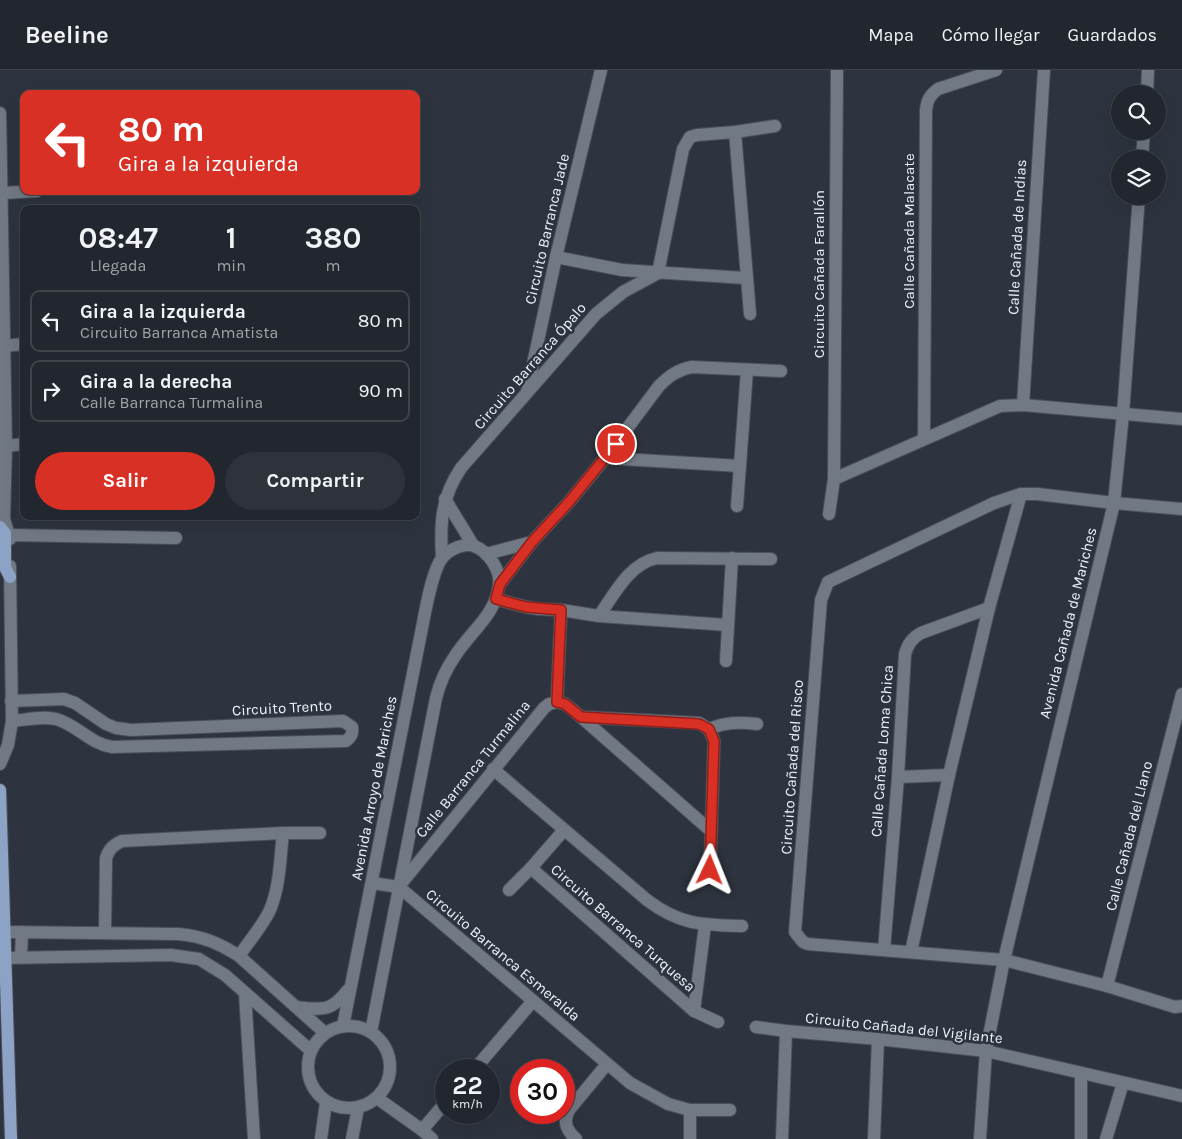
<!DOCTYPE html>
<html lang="es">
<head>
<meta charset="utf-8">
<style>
	:root { --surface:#22272f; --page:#2e333b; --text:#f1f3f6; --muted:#a2a5aa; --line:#3f444b; --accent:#d93025 }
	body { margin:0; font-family:Karla,sans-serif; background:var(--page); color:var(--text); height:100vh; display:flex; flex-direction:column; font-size:19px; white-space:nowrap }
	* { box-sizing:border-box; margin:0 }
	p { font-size:16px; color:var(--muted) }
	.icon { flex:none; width:28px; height:28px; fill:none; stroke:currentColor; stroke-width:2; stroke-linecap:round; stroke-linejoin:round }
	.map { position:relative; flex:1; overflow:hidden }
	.details { position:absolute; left:20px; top:135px; width:400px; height:315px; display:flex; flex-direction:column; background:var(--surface); border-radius:10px; box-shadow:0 5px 20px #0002,0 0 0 1px var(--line) }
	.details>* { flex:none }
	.banner { position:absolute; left:20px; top:20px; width:400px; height:105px; border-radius:10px; box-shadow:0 5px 20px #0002,0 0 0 1px var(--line); background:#d93025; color:#fff; overflow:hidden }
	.controls { position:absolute; left:1111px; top:15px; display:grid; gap:10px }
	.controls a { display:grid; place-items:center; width:55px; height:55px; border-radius:50%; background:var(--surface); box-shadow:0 5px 20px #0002,0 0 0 1px var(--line); font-size:25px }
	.speed { position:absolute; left:435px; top:989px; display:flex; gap:10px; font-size:25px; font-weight:700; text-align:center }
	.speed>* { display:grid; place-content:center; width:65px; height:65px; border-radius:50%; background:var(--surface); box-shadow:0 5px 20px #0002,0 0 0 1px var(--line); line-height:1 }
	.speed small { font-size:12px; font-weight:400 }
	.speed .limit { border:8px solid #d22; background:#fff; color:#111 }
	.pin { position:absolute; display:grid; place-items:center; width:42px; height:42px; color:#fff; margin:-21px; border:2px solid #fff; border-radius:50%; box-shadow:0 1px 5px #0007 }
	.me { position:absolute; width:55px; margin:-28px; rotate:2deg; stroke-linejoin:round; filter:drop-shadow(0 0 4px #0008) }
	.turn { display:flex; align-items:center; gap:18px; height:105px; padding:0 15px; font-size:22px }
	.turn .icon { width:65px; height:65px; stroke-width:2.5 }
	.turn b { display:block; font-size:35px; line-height:42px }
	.eta { display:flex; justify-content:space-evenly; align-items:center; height:85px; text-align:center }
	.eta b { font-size:30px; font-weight:700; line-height:35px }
	.cta { display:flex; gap:10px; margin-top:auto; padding:10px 15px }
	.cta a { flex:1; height:58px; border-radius:30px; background:var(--accent); color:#fff; font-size:20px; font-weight:700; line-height:58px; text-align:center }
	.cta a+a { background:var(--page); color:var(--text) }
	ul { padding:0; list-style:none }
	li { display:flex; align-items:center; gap:15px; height:62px; margin:0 10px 8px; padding:0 5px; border:2px solid var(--line); border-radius:10px }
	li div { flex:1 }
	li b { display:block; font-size:19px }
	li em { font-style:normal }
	header { display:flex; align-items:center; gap:30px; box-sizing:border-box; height:70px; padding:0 25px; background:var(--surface); border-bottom:1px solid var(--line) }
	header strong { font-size:24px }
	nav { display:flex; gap:28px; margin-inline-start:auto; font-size:18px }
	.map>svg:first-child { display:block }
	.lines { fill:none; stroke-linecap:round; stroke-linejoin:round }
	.street-casing { stroke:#4a4f58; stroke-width:14 }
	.primary-casing { stroke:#4a4f58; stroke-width:14 }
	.street { stroke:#717985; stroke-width:12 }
	.primary { stroke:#8da3c6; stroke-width:12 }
	.route-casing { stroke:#8d1f18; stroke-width:12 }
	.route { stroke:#d93025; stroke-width:9 }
	.labels { text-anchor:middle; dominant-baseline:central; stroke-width:5; stroke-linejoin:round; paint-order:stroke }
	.street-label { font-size:15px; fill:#eef2f9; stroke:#2e343f }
</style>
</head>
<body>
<header>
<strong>Beeline</strong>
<nav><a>Mapa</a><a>Cómo llegar</a><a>Guardados</a></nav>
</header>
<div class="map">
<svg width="1182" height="1069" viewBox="0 0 1182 1069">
	<rect width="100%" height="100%" fill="#2e343f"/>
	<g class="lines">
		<g class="street-casing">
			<g id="street">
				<polyline points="1147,24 1148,0"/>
				<polyline points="0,43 6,376 4,449 10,469"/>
				<polyline points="735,62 750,244"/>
				<polyline points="1142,89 1144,61"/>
				<polyline points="3,123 37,121"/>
				<polyline points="556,187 622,200 745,208"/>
				<polyline points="4,276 24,274"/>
				<polyline points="527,322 556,187 601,0"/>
				<polyline points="1023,335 1044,0"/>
				<path d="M924 369 926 40C927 30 930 25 938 19L996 0"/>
				<polyline points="6,376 24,374"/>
				<polyline points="605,388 740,396"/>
				<polyline points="834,409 1000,336 1023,335 1182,349"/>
				<polyline points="445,429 473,475"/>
				<polyline points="737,436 747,300"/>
				<polyline points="1182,439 1114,433 1037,424 1021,424 994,433 828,512 821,530 795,862 803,872 808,874 1004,890 1107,916 1175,937 1182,936"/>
				<polyline points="829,444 834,409 837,0"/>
				<polyline points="9,465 176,468"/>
				<polyline points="486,484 532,472"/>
				<path d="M442 488C440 453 441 428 461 398L596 244 623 222 658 203 683 79 690 67 697 65 735 62 775 56"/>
				<path d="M500 514 532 472 569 432 605 388 659 316C669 306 677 300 692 297L781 301"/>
				<polyline points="496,529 526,537 539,539 561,540 599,546 727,555"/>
				<path d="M599 546C615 523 629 494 657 488L771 489"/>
				<polyline points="726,591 732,488"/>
				<path d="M11 631 64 629 75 633 106 654 116 658 131 660 343 651 352 657C353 664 351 667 346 671L112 677C91 674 79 657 59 650 46 645 26 650 12 651"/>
				<polyline points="557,632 565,634 573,640 711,761"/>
				<polyline points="557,632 561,540"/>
				<polyline points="581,647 699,653 709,659 714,671 710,800"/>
				<path d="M709 659C726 652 739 652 757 654"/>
				<polyline points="0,694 8,675 12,651 10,496"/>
				<path d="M493 699 647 830C680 855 702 855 742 856"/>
				<polyline points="898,707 949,705"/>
				<polyline points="531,798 694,941 718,952"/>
				<polyline points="372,813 399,817 630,1013 668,1034 690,1040 730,1040"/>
				<polyline points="400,815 544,638 549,634 557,632"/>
				<polyline points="509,820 531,798 564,760"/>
				<path d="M5 862 178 864C202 866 219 873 239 886L325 963"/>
				<path d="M105 862 106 788C109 779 113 775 122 771L283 763H320"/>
				<path d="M884 880 898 707 905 584C908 574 912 568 921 563L989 538"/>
				<polyline points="911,882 949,705 989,538 1021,424"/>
				<path d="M239 886C249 871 262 857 270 840 280 816 280 789 283 763"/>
				<polyline points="21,887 22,862"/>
				<polyline points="5,888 171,885 199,889 225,905 310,980"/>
				<polyline points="1107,916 1182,624"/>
				<polyline points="245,923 254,1069"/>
				<path d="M296 937C323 940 331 942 348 920"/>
				<polyline points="694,941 705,855"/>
				<circle cx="349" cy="997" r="41"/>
				<path d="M343 956 420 568C424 550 431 500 443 487 449 480 464 472 474 476 488 481 501 500 499 515 496 545 470 562 455 586 446 599 440 612 436 628L371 962"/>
				<polyline points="756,957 786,961 878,969 986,981 1182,1026"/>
				<polyline points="474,1000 532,932"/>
				<polyline points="377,1028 422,1060 432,1069"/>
				<polyline points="422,1060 446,1032"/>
				<polyline points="321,1069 326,1032"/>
				<polyline points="352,1069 358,1038"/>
				<path d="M576 1069C566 1060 563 1052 569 1040L607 994"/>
				<polyline points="690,1069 690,1040"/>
				<polyline points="782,1069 786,961"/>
				<polyline points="874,1069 878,969"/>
				<polyline points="980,1069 986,981 1004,890 1114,433 1123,344 1139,126"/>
				<polyline points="1081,1069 1081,1003"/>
				<polyline points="1106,1069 1123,1013"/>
			</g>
		</g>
		<g class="primary-casing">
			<g id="primary">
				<polyline points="0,457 5,463 5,497 10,507"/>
				<polyline points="0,720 11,1069"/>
			</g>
		</g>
		<use href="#street" class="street"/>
		<use href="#primary" class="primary"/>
	</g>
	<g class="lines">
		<g class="route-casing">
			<polyline id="route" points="616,374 569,432 532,472 500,514 496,529 526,537 561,540 557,632 565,634 581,647 699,654 709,659 714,671 710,800"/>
		</g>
		<use href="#route" class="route"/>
	</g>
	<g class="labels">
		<g class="street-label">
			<text transform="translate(547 159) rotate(-77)">Circuito Barranca Jade</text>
			<text transform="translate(909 161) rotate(-90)">Calle Cañada Malacate</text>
			<text transform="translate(1017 167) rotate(-87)">Calle Cañada de Indias</text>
			<text transform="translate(819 204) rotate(-90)">Circuito Cañada Farallón</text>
			<text transform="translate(530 296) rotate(-49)">Circuito Barranca Ópalo</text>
			<text transform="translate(1068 553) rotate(-76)">Avenida Cañada de Mariches</text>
			<text transform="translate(282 638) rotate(-3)">Circuito Trento</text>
			<text transform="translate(882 681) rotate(-86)">Calle Cañada Loma Chica</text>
			<text transform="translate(792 697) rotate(-86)">Circuito Cañada del Risco</text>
			<text transform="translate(473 699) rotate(-51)">Calle Barranca Turmalina</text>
			<text transform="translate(374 718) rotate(-79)">Avenida Arroyo de Mariches</text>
			<text transform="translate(1129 766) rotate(-76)">Calle Cañada del Llano</text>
			<text transform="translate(623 858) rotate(41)">Circuito Barranca Turquesa</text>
			<text transform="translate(503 885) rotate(40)">Circuito Barranca Esmeralda</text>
			<text transform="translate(904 958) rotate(6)">Circuito Cañada del Vigilante</text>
		</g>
	</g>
</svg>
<div class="controls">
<a><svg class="icon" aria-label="search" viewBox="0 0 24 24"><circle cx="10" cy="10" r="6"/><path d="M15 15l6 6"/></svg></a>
<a><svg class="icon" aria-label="layers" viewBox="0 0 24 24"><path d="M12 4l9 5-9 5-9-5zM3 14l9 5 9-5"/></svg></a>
</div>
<div class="speed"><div>22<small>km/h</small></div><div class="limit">30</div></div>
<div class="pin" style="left:616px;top:374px;background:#d93025"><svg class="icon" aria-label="arrive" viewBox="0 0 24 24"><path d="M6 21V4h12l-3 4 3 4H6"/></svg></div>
<svg class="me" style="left:710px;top:800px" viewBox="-20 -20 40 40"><path d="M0-17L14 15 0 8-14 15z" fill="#d93025" stroke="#fff" stroke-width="4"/></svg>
<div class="banner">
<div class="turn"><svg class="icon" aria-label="left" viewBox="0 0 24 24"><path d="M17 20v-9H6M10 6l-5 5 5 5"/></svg><div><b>80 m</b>Gira a la izquierda</div></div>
</div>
<section class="details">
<div class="eta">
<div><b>08:47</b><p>Llegada</p></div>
<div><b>1</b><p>min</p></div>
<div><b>380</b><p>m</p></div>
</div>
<ul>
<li><svg class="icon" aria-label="left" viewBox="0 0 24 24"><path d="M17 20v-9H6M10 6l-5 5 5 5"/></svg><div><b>Gira a la izquierda</b><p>Circuito Barranca Amatista</p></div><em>80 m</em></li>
<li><svg class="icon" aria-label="right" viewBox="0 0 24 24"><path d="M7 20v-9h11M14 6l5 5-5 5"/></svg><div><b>Gira a la derecha</b><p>Calle Barranca Turmalina</p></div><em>90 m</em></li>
</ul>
<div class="cta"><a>Salir</a><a>Compartir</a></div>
</section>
</div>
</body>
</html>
